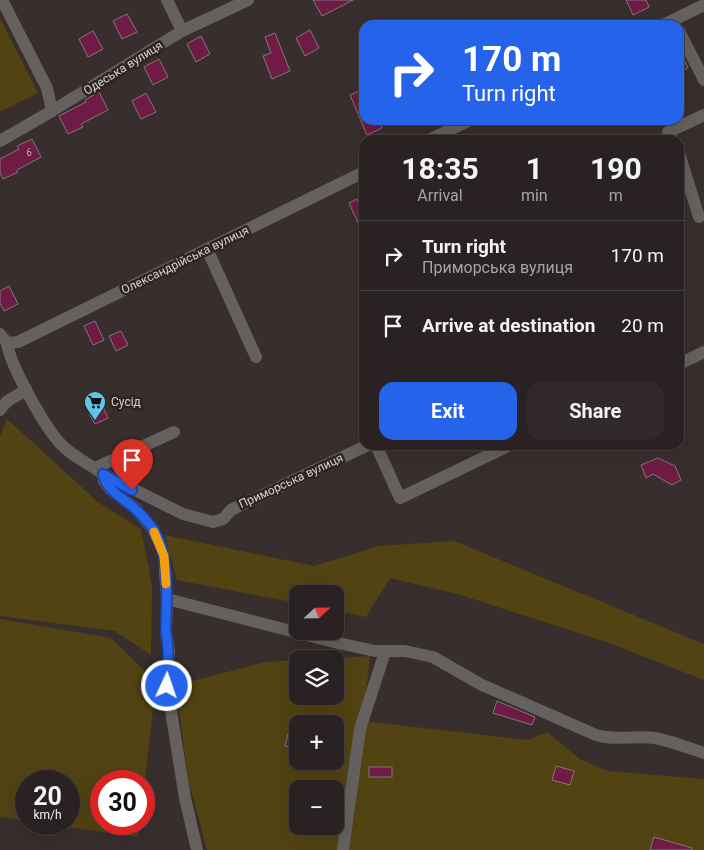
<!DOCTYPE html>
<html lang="en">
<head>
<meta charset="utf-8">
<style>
	:root { --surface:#2a2222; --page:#322a2a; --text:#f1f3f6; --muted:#a5a4a5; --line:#463f40; --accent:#2563eb }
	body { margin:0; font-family:Roboto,sans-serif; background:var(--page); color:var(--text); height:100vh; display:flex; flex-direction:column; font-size:19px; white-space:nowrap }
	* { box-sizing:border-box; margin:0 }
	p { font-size:16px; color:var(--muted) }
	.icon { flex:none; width:28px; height:28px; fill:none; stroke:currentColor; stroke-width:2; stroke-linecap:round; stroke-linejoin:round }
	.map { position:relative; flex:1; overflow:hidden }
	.drawer { position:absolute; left:359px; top:135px; width:325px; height:315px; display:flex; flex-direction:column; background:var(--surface); border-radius:15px; box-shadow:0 5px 20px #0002,0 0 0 1px var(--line) }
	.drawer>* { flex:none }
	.top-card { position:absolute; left:359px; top:20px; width:325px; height:105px; border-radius:15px; box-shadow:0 5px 20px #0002,0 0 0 1px var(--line); background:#2563eb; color:#fff; overflow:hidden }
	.needle { width:32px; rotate:68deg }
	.controls { position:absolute; left:289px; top:585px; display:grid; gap:10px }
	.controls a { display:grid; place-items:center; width:55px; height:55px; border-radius:10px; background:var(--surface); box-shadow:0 5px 20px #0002,0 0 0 1px var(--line); font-size:25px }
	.speed { position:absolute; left:15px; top:770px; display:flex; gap:10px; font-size:25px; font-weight:700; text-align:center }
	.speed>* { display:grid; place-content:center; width:65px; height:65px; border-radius:50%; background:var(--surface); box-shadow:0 5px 20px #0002,0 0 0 1px var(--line); line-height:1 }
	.speed small { font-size:12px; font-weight:400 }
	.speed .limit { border:8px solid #d22; background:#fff; color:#111 }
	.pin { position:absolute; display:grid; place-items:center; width:42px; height:42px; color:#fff; margin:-51px -21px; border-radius:50% 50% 50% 0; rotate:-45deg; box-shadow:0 0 5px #0007 }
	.pin .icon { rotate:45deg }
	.me { position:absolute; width:55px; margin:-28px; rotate:3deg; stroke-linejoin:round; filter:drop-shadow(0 0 4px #0008) }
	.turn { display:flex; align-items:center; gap:18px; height:105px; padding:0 20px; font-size:22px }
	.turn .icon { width:65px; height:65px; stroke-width:2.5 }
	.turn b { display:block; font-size:35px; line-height:42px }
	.eta { display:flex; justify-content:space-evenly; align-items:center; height:85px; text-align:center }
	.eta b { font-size:30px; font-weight:700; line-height:35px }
	.primary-button { display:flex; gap:10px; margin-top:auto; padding:10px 20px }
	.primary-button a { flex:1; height:58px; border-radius:15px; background:var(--accent); color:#fff; font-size:20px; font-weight:700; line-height:58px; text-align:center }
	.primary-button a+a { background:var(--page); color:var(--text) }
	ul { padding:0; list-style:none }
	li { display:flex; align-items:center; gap:15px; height:70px; padding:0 20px; border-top:1px solid var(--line) }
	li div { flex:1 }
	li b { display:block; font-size:19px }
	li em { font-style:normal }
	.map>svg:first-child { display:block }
	.green { fill:#514312; fill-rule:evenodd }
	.building { fill:#6f1b46; stroke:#82777b }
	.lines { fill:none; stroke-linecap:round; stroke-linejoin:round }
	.minor { stroke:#65615e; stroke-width:12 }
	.route-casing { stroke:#184099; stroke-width:12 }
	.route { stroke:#2563eb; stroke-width:9 }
	.slow { stroke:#f59e0b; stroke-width:9 }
	.labels { text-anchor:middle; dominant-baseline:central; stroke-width:5; stroke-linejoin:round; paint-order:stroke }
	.number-label { font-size:10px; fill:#bda4ae }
	.street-label { font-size:12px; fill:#d7d1d0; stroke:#2e2423 }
	.poi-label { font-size:12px; fill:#d7d1d0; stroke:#2e2423; text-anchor:start }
</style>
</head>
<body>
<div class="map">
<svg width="704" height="850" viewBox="0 0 704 850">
	<rect width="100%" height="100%" fill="#382e2d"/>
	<g class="green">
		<polygon points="0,18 38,93 0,112"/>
		<polygon points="7,419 98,502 141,529 152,585 151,655 115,631 0,616 0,436"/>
		<polygon points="165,535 314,566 379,546 454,541 704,644 704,680 609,643 461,595 390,578 366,617 335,611 335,594 298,594 297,603 177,580"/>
		<polygon points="0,619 111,638 156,682 144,789 144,781 101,781 101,824 140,824 138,837 46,824 69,824 69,781 26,781 26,821 0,817"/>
		<path d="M370 656 363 721 528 740 547 732 581 760 608 771 704 779V850H207L188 778 176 685 266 662 297 660 298 696H335V659H322ZM298 724H335V761H298ZM298 789H335V826H298Z"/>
	</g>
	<g class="building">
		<polygon points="313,0 353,0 322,16"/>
		<polygon points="626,0 646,0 649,7 633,15"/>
		<polygon points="127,14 137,32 122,39 113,21"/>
		<polygon points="310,30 319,48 305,56 296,38"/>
		<polygon points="93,31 103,49 88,57 79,39"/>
		<polygon points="275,33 290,71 272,79 263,56 271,53 265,37"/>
		<polygon points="201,36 210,54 196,62 187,44"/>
		<polygon points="679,48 688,68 679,72"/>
		<polygon points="159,59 168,77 153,85 144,67"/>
		<polygon points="364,89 364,120 379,120 382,128 367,135 350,95"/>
		<polygon points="99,92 108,110 81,124 83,127 68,134 59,116 86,102 85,100"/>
		<polygon points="146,93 156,112 141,119 132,101"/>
		<polygon points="32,139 41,157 17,170 18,172 3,179 0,172 0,159 19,149 17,146"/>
		<polygon points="357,199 364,214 364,236 349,203"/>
		<polygon points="9,286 18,304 4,311 0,303 0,291"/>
		<polygon points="95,321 104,340 93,345 84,326"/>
		<polygon points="121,331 128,345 116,351 109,336"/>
		<polygon points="103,407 108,418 95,424 89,414"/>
		<polygon points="658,458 675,466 681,480 672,485 653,474 646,478 641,465"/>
		<polygon points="296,696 341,696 339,705 324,701 322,706 296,699"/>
		<polygon points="497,701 535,717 532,725 493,713"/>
		<polygon points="288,734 298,737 298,749 285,746"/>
		<polygon points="556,766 574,771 570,785 552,780"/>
		<rect x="369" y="767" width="23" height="10"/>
		<polygon points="654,837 692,848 692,850 650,850"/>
	</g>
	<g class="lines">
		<g class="minor">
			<polyline points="2,0 47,88 52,111"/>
			<polyline points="167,0 182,31"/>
			<polyline points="663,25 704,5"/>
			<polyline points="679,31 704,80"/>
			<polyline points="429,140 470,120"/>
			<polyline points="672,140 668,132 704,115"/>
			<polyline points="0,141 52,111 182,31 248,0"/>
			<polyline points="679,153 699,217"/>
			<polyline points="207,249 256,357"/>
			<polyline points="0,334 7,343 18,342 364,172"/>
			<path d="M7 343C10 365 47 433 65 448 76 458 91 465 103 474"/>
			<polyline points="679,364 704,352"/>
			<path d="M0 410C10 395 16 399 26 389"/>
			<polyline points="376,445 400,498 510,445"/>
			<polyline points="95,468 174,432"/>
			<path d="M167 599 338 643 375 651H405L433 657 480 684 596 735C615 741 635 735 655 738 671 741 688 748 704 753"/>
			<polyline points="197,850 185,798 167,686 169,652 166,632 167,599 164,556 160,544 153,529 135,508 110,489 104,481 103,474 183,514 213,522 223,519 231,510 368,445"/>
			<polyline points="343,850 360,729 385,652"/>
		</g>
	</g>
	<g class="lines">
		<g class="route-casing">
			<path id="route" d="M132 490 103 474C105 489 123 498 133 507 141 514 148 522 154 530 171 560 166 596 166 629 166 636 168 644 168 652 169 663 167 675 167 686"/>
		</g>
		<use href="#route" class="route"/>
		<polyline class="slow" points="154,532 164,556 166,584"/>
	</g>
	<defs>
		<g id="supermarket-pin" transform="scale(1.125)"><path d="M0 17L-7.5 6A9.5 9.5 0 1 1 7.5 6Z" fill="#5cc7e8" stroke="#2e2423"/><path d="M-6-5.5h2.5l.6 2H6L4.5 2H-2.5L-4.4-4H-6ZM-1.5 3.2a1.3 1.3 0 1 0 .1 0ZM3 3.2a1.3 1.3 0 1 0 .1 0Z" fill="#111"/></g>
	</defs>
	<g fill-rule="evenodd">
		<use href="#supermarket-pin" x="95" y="402"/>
	</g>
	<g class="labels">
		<g class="number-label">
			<text x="29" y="152">6</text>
		</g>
		<g class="street-label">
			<text transform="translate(123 68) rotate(-32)">Одеська вулиця</text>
			<text transform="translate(185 260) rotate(-26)">Олександрійська вулиця</text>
			<text transform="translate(291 481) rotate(-25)">Приморська вулиця</text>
		</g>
		<g class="poi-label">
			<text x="111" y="402">Сусід</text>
		</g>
	</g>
</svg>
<div class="controls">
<a><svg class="needle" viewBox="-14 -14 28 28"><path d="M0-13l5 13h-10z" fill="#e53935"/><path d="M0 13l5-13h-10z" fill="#a5a4a5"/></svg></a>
<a><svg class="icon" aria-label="layers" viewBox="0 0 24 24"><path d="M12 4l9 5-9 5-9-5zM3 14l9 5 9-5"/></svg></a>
<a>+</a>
<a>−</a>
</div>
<div class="speed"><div>20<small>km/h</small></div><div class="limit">30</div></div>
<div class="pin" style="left:132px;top:490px;background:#d93025"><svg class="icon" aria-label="arrive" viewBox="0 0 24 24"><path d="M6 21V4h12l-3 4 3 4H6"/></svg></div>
<svg class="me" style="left:167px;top:686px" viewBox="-20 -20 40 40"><circle r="17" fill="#2563eb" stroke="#fff" stroke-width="3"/><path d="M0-11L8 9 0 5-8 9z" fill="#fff"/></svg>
<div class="top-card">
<div class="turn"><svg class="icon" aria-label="right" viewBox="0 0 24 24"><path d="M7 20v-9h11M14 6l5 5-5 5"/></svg><div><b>170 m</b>Turn right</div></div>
</div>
<section class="drawer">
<div class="eta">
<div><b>18:35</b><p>Arrival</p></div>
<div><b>1</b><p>min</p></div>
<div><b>190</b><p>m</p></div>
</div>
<ul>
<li><svg class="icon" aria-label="right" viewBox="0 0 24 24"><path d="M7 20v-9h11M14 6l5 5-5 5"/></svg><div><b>Turn right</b><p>Приморська вулиця</p></div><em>170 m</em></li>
<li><svg class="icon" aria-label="arrive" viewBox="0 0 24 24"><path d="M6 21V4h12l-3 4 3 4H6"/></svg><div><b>Arrive at destination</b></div><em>20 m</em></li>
</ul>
<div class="primary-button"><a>Exit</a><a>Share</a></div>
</section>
</div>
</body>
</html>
